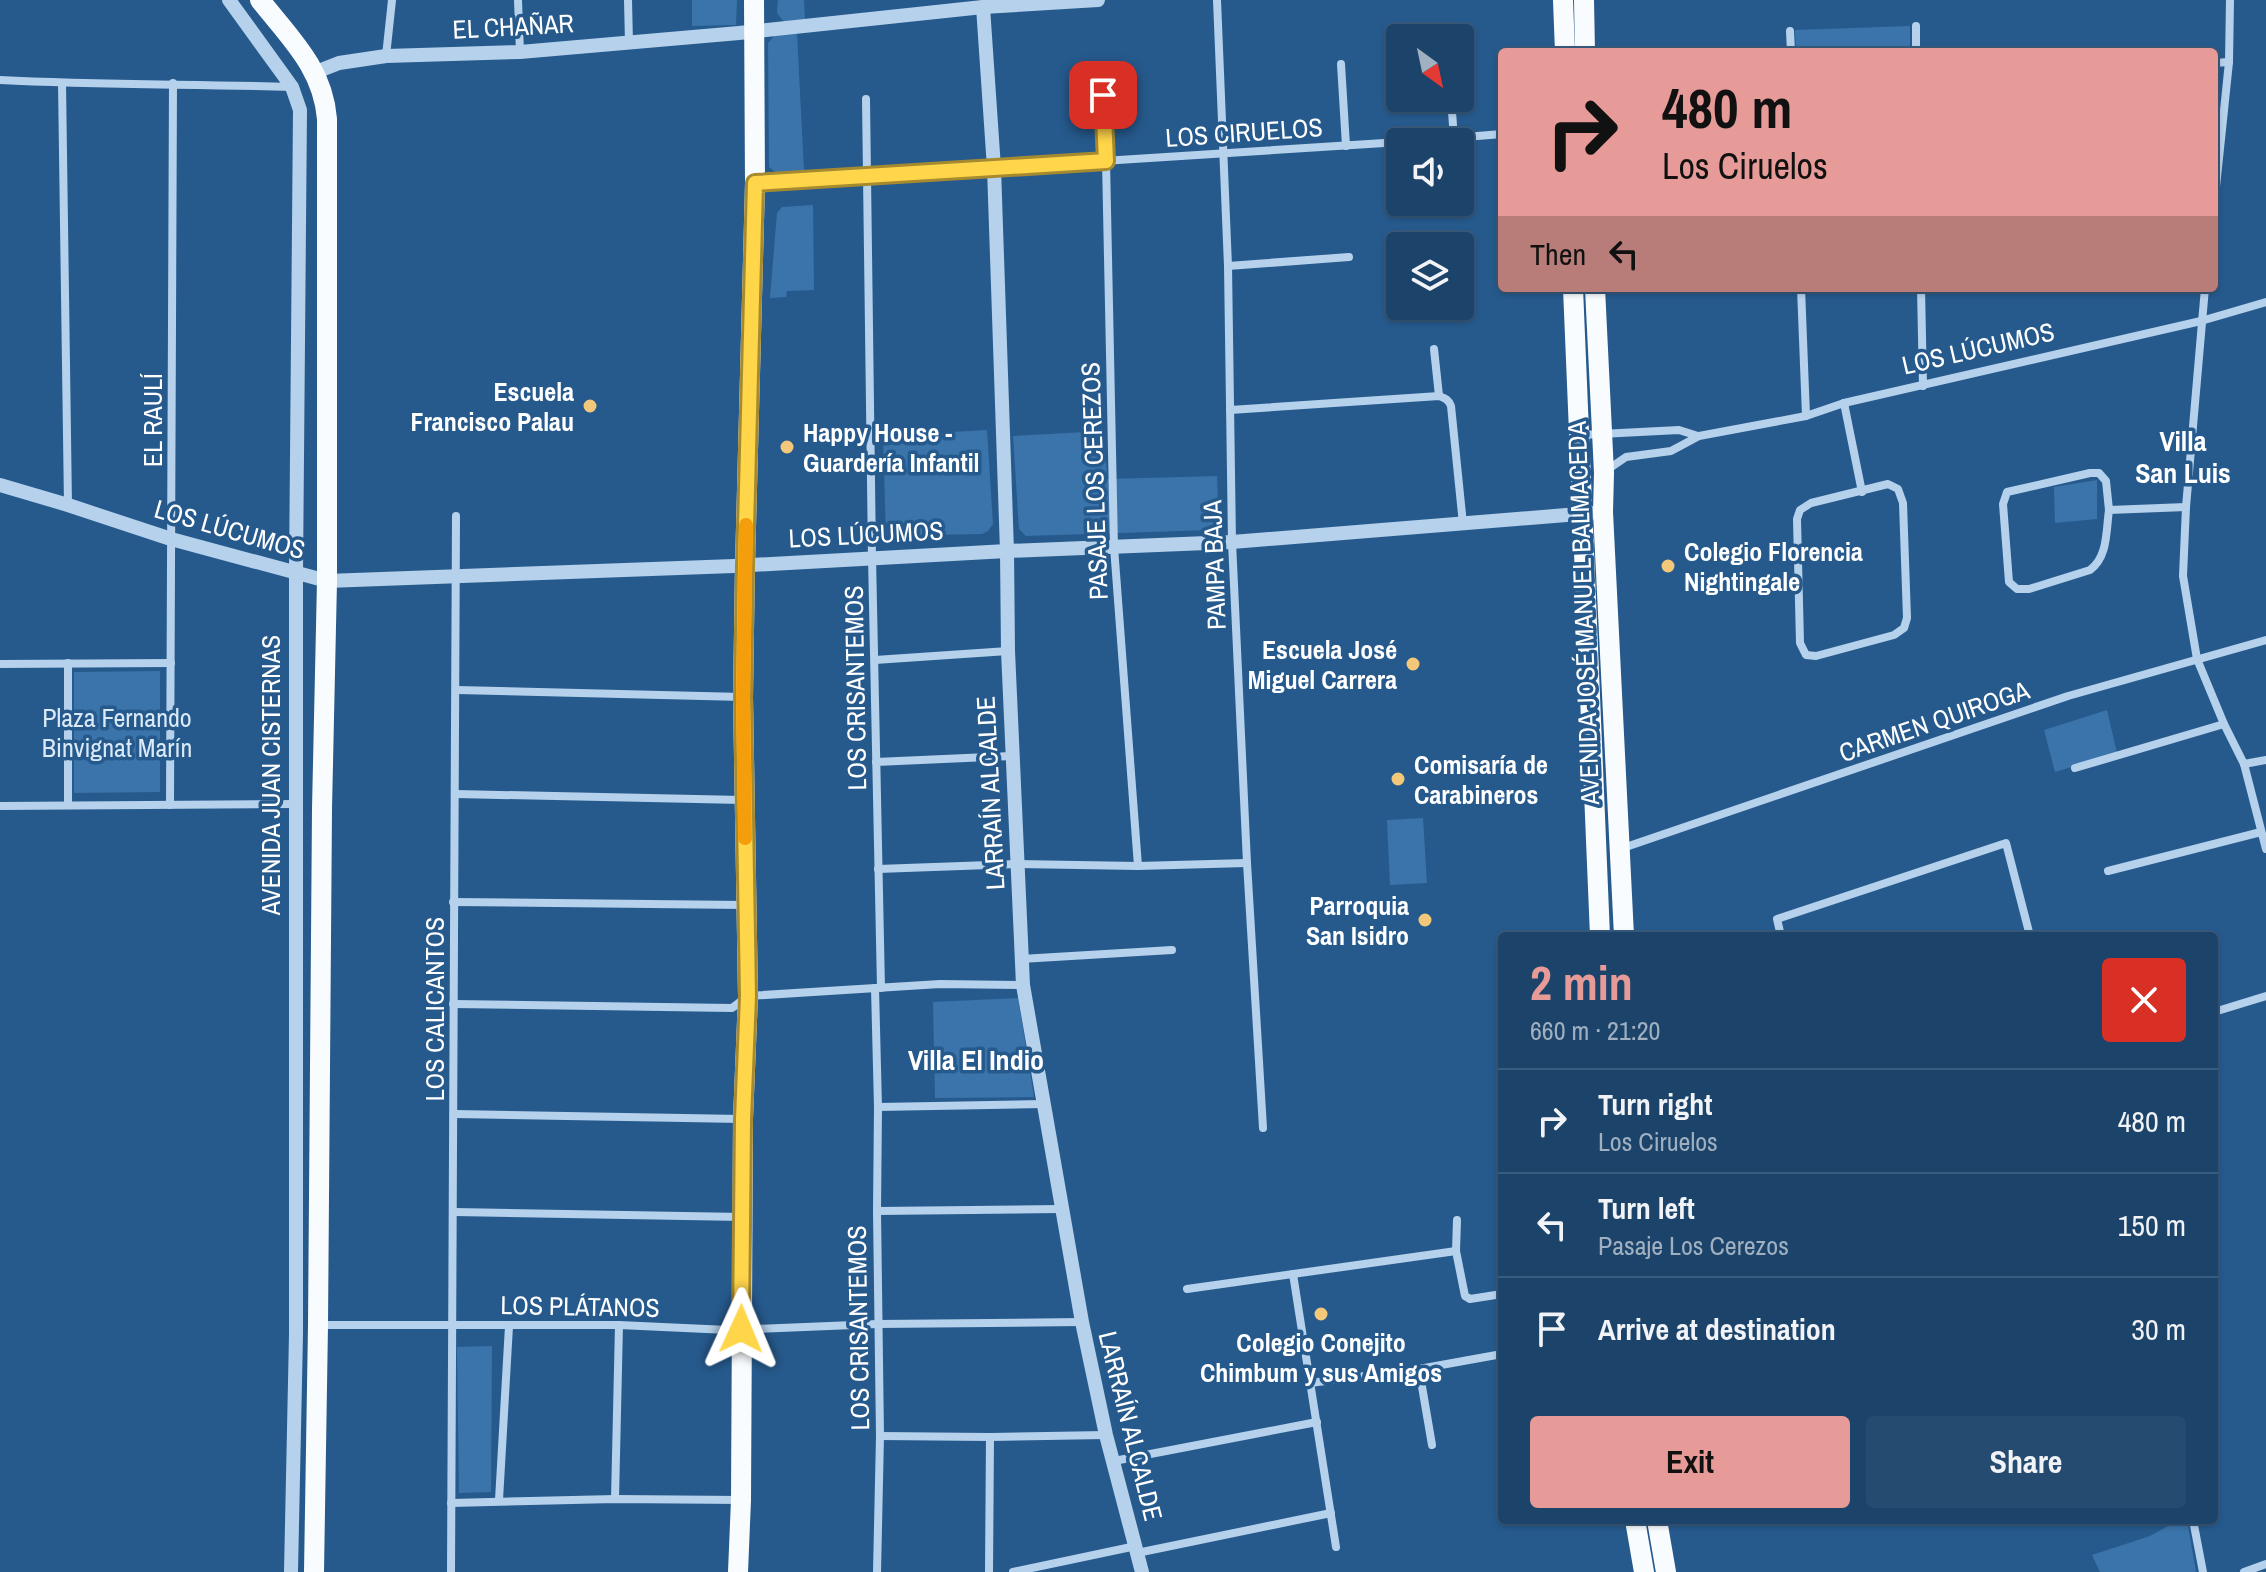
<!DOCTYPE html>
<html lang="en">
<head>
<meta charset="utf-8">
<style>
	:root { --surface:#1c446a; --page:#254b70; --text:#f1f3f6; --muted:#a0b0c1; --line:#3a5c7e; --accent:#e69b98 }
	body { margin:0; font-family:"Archivo Narrow",sans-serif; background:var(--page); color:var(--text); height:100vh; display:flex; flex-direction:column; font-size:30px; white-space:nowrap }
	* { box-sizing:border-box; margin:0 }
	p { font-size:26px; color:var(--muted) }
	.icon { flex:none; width:44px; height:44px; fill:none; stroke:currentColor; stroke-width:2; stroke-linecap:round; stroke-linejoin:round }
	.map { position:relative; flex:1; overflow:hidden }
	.sheet { position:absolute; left:1498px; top:932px; width:720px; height:592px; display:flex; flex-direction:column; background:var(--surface); border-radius:8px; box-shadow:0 2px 6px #0004,0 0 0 2px var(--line) }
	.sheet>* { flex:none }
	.hud { position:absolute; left:1498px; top:48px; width:720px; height:244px; border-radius:8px; box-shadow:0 2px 6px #0004,0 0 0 2px var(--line); background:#e69b98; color:#111; overflow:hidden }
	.needle { width:52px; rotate:147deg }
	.fabs { position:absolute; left:1386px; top:24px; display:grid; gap:16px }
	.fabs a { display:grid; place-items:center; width:88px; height:88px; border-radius:8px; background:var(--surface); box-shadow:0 2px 6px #0004,0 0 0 2px var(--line); font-size:40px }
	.pin { position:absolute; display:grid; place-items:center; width:68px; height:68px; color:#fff; margin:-34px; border-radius:16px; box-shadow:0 4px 12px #0006 }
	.me { position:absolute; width:88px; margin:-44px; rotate:1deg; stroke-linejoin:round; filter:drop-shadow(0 0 6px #0008) }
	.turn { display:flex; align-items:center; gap:28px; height:168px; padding:0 32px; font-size:36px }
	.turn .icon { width:104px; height:104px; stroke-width:2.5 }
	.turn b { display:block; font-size:56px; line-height:68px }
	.then { display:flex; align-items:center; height:76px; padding:0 32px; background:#0003; gap:16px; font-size:30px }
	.round { display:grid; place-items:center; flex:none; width:84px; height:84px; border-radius:8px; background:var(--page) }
	.summary { display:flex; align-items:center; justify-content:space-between; height:136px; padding:0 32px }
	h1 { font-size:48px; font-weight:700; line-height:60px; color:var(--accent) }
	.cta { display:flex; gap:16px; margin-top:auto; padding:16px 32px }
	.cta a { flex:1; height:92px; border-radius:8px; background:var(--accent); color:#111; font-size:32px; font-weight:700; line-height:92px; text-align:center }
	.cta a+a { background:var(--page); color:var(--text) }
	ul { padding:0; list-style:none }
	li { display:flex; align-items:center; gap:24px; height:104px; padding:0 32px; border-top:2px solid var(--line) }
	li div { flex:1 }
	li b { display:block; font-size:30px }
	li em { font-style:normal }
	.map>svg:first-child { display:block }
	.green { fill:#3a74aa }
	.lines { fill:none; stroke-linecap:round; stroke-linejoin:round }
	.minor { stroke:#b5d1eb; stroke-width:8 }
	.tertiary { stroke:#b5d1eb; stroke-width:14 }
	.primary { stroke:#f9fcff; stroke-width:20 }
	.route-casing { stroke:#a68a30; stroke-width:20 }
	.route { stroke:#ffd54a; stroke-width:14 }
	.slow { stroke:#f59e0b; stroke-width:14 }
	.poi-dot { fill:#f4c87a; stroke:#265a8d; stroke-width:3 }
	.labels { text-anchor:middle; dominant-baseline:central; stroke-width:7; stroke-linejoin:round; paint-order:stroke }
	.street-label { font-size:26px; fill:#fff; stroke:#265a8d }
	.poi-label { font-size:26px; font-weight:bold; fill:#fff; stroke:#265a8d; text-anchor:end }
	.park-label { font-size:26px; fill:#daeaf8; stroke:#265a8d }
	.neighbourhood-label { font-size:28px; font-weight:bold; fill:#fff; stroke:#265a8d }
</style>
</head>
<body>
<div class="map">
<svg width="2266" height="1572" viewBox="0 0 2266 1572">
	<rect width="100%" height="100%" fill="#265a8d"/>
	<g class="green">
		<polygon points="692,0 737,0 736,25 692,26"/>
		<polygon points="778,0 804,0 805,19 784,22 777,13"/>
		<polygon points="1910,26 1910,52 1796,52 1795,30"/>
		<polygon points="797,34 804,170 776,173 769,167 768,43 775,35"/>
		<polygon points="813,205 814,290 787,291 786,297 770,298 777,213 782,207"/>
		<polygon points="987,430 993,524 988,531 982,534 886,536 883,436"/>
		<polygon points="1104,431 1107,479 1217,476 1219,524 1211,530 1026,536 1019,529 1013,436"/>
		<polygon points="2097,480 2097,519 2055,523 2054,487"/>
		<polygon points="160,671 160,792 74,793 74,672"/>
		<polygon points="2107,710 2117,753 2055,772 2044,730"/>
		<polygon points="1423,818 1427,883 1390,885 1387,820"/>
		<polygon points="1018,998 1034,1097 935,1098 933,1002"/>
		<polygon points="492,1346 491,1492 459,1493 457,1347"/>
		<polygon points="2179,1520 2187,1520 2196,1572 2100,1572 2092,1555 2150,1536"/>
	</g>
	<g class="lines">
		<g class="minor">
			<polyline points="518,0 520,52"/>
			<polyline points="628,0 629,43"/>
			<polyline points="1217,0 1228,266 1232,542 1247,863 1263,1128"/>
			<polyline points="1790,31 1791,52"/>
			<polyline points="1916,52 1916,26"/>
			<polyline points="386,56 392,0"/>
			<polyline points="2214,63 2229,62"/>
			<polyline points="1341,64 1346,146"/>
			<path d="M0 80C97 85 194 84 291 87"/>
			<polyline points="62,83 68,505"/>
			<polyline points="1103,95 1106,161 1114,547 1138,866"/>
			<polyline points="1451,98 1454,139"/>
			<polyline points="866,99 872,557 881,988"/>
			<polyline points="1404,142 1502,134"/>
			<polyline points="755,183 1400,142"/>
			<polyline points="2214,206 2229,62 2230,0"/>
			<polyline points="1228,266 1349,257"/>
			<polyline points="1801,288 1806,416"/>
			<polyline points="1921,288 1923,386"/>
			<polyline points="2205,288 2186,507 2183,576 2197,659 2224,724 2244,764 2266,849"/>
			<polyline points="1434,349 1439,396"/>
			<polyline points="1844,403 1862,492"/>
			<path d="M1230 410 1439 396C1445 398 1449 400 1451 406L1463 524"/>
			<polyline points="1581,435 1679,430 1698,436"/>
			<polyline points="1607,470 1626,457 1671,451 1699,436 1806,416 1844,403 2201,321 2266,302"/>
			<polygon points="1888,484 1898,489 1903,503 1907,618 1904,628 1894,635 1816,656 1806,655 1800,643 1797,519 1800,510 1811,503"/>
			<path d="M2109 510C2106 531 2108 557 2090 570L2029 589H2017L2009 582 2003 504 2007 492 2090 473H2099L2106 481 2109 510 2186 507"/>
			<polyline points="875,660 1008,651"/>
			<polyline points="68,663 68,805"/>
			<polyline points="0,664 171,663"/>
			<polyline points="457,690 743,697"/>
			<polyline points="876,762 1011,756"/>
			<polyline points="2244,764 2266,760"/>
			<polyline points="2075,768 2224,724"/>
			<polyline points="456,794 743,800"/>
			<polyline points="170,805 173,83"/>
			<polyline points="0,806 297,804"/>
			<polyline points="1620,849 2068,696 2266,640"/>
			<polyline points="878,869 1017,864 1138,866 1247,863"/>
			<polyline points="2108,871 2261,832"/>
			<polyline points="453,902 745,905"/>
			<polyline points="1781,936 1777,919 2006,843 2030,936"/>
			<polyline points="1021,959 1172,950"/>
			<polyline points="875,988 878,1107 877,1211 880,1436 877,1572"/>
			<polyline points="453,1004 732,1008 748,996 940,984 1023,985"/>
			<polyline points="2214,1012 2266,996"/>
			<polyline points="878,1107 1044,1104"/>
			<polyline points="455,1114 742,1119"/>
			<polyline points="877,1211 1061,1209"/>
			<polyline points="454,1212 743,1217"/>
			<polyline points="1457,1220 1456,1251 1465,1296 1470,1299 1502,1294"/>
			<polyline points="1293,1274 1336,1547"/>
			<polyline points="1187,1289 1456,1251"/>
			<polyline points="319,1325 619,1325 728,1330 878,1324 1082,1322"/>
			<polyline points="1419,1369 1432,1445"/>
			<polyline points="1310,1383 1419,1369 1502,1354"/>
			<polyline points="880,1436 990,1437 1106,1435"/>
			<polyline points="1114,1461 1317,1422"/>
			<polyline points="615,1499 619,1325"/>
			<polyline points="499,1500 509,1326"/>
			<polyline points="451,1503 615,1499 741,1500"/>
			<polyline points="2193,1520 2203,1572"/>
			<polyline points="1137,1553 1331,1513"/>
			<polyline points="451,1572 456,516"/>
			<polyline points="989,1572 990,1437"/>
			<polyline points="1013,1572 1136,1546"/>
			<polyline points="2244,1572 2266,1564"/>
		</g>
		<g class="tertiary">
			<polyline points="229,0 292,87 300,110 296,572 296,1334 291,1572"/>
			<polyline points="983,7 994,168 1007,551 1008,651 1023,985 1082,1322 1106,1435 1142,1572"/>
			<polyline points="316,72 339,63 386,56 520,52 739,33 983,7 1098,0"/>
			<polyline points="0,485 68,505 171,539 327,581 734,566 1007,551 1232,542 1591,513"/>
		</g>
		<g class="primary">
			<path d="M260 0C290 38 323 68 327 119V581L322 809 318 1325 314 1572"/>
			<polyline points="1563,0 1565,52"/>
			<polyline points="1584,0 1585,52"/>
			<polyline points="1573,288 1600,936"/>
			<polyline points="1595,288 1604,473 1603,512 1624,936"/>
			<polyline points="1635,1520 1644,1572"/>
			<polyline points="1657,1520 1666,1572"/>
			<polyline points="738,1572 741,1500 743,1119 748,996 743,697 745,565 755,183 754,0"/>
		</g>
	</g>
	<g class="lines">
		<g class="route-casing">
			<polyline id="route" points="741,1329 743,1119 748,996 743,697 745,565 755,183 1106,161 1103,95"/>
		</g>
		<use href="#route" class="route"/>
		<polyline class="slow" points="745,838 743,697 746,525"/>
	</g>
	<g class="poi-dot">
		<circle cx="590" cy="406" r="8"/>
		<circle cx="787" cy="447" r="8"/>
		<circle cx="1668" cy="566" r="8"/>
		<circle cx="1413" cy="664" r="8"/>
		<circle cx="1398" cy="779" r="8"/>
		<circle cx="1425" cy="920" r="8"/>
		<circle cx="1321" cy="1314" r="8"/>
	</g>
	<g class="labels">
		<g class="street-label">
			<text transform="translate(513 26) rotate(-3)">EL CHAÑAR</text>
			<text transform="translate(1244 132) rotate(-4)">LOS CIRUELOS</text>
			<text transform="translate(1978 348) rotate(-13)">LOS LÚCUMOS</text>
			<text transform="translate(152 420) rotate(-90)">EL RAULÍ</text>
			<text transform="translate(1094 481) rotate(-92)">PASAJE LOS CEREZOS</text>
			<text transform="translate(230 529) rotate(16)">LOS LÚCUMOS</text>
			<text transform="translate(866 534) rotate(-3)">LOS LÚCUMOS</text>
			<text transform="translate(1214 565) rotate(-92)">PAMPA BAJA</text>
			<text transform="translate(1583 613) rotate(-92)">AVENIDA JOSÉ MANUEL BALMACEDA</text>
			<text transform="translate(855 688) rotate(-91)">LOS CRISANTEMOS</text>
			<text transform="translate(1934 721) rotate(-19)">CARMEN QUIROGA</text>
			<text transform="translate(270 775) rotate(-90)">AVENIDA JUAN CISTERNAS</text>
			<text transform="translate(990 793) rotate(-93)">LARRAÍN ALCALDE</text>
			<text transform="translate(434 1009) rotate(-90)">LOS CALICANTOS</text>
			<text transform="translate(580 1306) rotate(1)">LOS PLÁTANOS</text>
			<text transform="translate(858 1328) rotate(-91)">LOS CRISANTEMOS</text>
			<text transform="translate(1131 1426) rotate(76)">LARRAÍN ALCALDE</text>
		</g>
		<g class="poi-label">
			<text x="574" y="391">Escuela<tspan x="574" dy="30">Francisco Palau</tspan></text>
			<text x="803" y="432" text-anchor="start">Happy House -<tspan x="803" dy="30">Guardería Infantil</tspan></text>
			<text x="1684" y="551" text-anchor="start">Colegio Florencia<tspan x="1684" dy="30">Nightingale</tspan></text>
			<text x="1397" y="649">Escuela José<tspan x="1397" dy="30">Miguel Carrera</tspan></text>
			<text x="1414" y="764" text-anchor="start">Comisaría de<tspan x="1414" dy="30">Carabineros</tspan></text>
			<text x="1409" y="905">Parroquia<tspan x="1409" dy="30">San Isidro</tspan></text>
			<text x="1321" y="1342" text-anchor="middle">Colegio Conejito<tspan x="1321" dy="30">Chimbum y sus Amigos</tspan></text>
		</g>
		<g class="park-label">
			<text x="117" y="717">Plaza Fernando<tspan x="117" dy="30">Binvignat Marín</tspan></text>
		</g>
		<g class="neighbourhood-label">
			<text x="2183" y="441">Villa<tspan x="2183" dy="32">San Luis</tspan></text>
			<text x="976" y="1060">Villa El Indio</text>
		</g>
	</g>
</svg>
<div class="fabs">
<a><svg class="needle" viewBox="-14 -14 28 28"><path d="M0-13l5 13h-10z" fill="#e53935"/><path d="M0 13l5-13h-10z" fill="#a0b0c1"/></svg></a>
<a><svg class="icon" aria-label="sound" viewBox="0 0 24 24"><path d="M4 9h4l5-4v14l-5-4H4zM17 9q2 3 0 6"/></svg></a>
<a><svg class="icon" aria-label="layers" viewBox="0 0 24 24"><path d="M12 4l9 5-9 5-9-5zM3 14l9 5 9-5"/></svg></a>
</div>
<div class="pin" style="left:1103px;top:95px;background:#d93025"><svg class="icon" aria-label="arrive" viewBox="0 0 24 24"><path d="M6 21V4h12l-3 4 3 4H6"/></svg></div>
<svg class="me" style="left:741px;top:1329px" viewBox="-20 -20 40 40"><path d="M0-17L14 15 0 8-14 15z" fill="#ffd54a" stroke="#fff" stroke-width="4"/></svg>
<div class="hud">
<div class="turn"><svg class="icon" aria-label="right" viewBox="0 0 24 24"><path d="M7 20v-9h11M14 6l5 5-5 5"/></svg><div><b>480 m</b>Los Ciruelos</div></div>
<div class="then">Then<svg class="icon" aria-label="left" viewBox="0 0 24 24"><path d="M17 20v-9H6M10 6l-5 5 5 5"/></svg></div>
</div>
<section class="sheet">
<div class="summary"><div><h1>2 min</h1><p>660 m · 21:20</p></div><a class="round" style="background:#d93025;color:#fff"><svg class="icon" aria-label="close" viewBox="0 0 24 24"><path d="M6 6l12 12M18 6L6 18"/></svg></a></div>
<ul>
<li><svg class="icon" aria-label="right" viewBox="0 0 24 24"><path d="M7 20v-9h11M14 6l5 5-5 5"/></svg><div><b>Turn right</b><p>Los Ciruelos</p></div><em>480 m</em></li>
<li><svg class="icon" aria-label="left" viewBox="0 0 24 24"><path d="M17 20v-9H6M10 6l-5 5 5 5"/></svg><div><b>Turn left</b><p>Pasaje Los Cerezos</p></div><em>150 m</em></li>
<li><svg class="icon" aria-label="arrive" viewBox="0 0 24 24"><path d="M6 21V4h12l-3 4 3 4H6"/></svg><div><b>Arrive at destination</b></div><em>30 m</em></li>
</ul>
<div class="cta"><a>Exit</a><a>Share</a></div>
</section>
</div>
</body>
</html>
